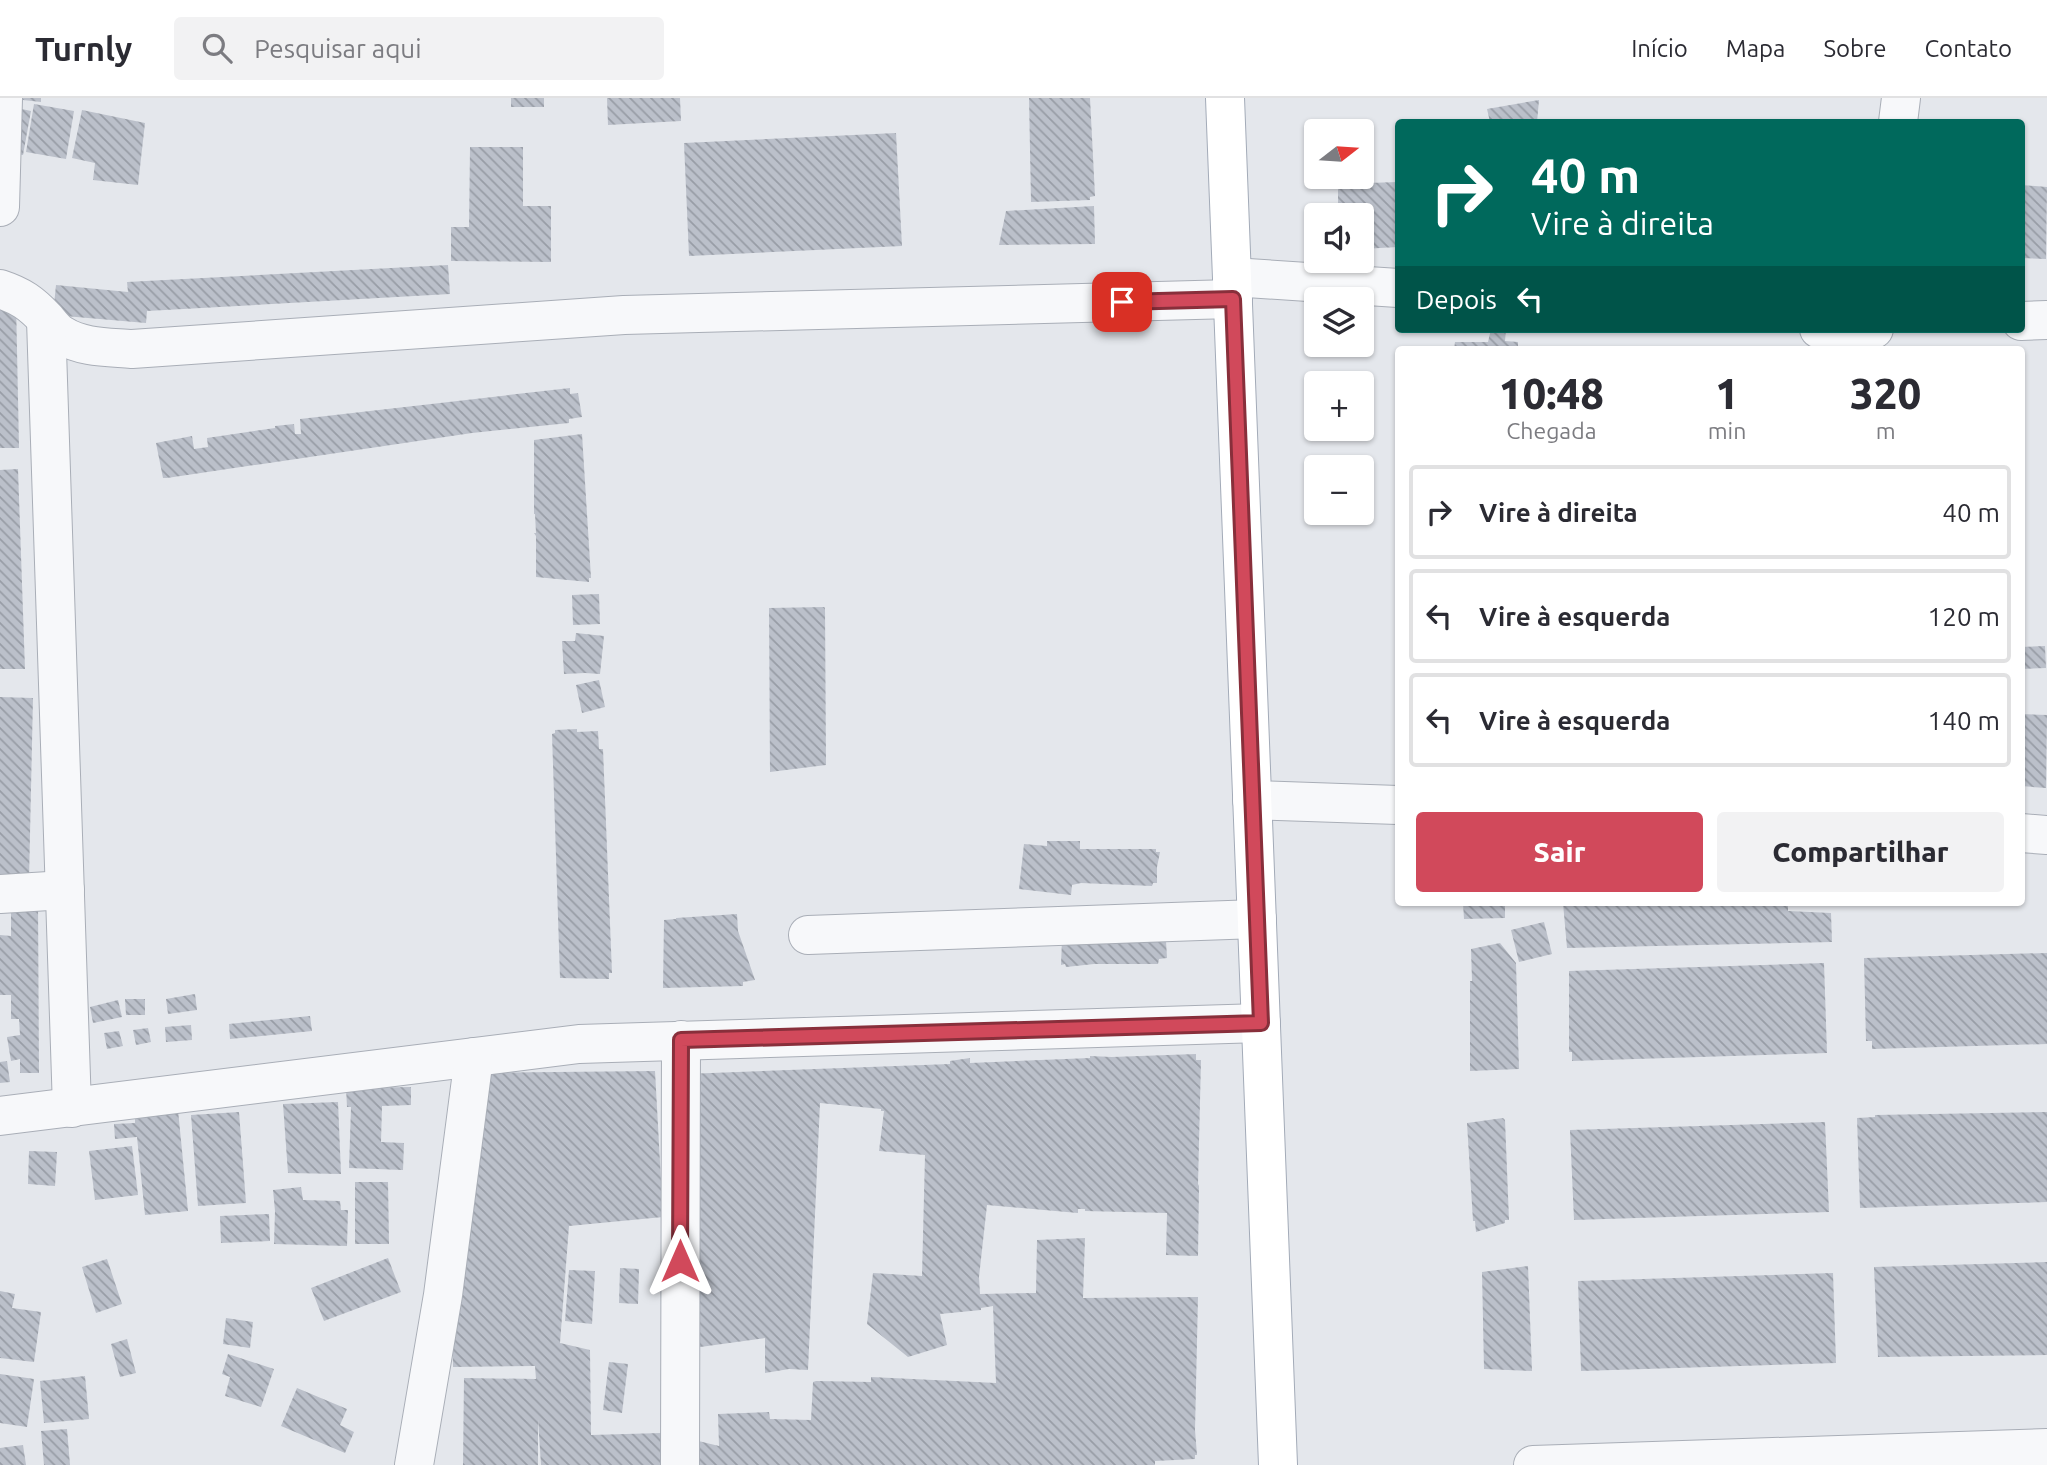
<!DOCTYPE html>
<html lang="pt">
<head>
<meta charset="utf-8">
<style>
	:root { --surface:#fff; --page:#f2f2f3; --text:#2b2b33; --muted:#7c7c81; --line:#e1e1e2; --accent:#d1495b }
	body { margin:0; font-family:Ubuntu,sans-serif; background:var(--page); color:var(--text); height:100vh; display:flex; flex-direction:column; font-size:26px; white-space:nowrap }
	* { box-sizing:border-box; margin:0 }
	p { font-size:23px; color:var(--muted) }
	.icon { flex:none; width:38px; height:38px; fill:none; stroke:currentColor; stroke-width:2; stroke-linecap:round; stroke-linejoin:round }
	.map { position:relative; flex:1; overflow:hidden }
	.panel { position:absolute; left:1395px; top:248px; width:630px; height:560px; display:flex; flex-direction:column; background:var(--surface); border-radius:7px; box-shadow:0 2px 5px #0004 }
	.panel>* { flex:none }
	.banner { position:absolute; left:1395px; top:21px; width:630px; height:214px; border-radius:7px; box-shadow:0 2px 5px #0004; background:#00695c; color:#fff; overflow:hidden }
	.needle { width:46px; rotate:73deg }
	.fabs { position:absolute; left:1304px; top:21px; display:grid; gap:14px }
	.fabs a { display:grid; place-items:center; width:70px; height:70px; border-radius:7px; background:var(--surface); box-shadow:0 2px 5px #0004; font-size:35px }
	.pin { position:absolute; display:grid; place-items:center; width:60px; height:60px; color:#fff; margin:-30px; border-radius:14px; box-shadow:0 4px 10px #0006 }
	.me { position:absolute; width:77px; margin:-38px; rotate:0deg; stroke-linejoin:round; filter:drop-shadow(0 0 5px #0008) }
	.turn { display:flex; align-items:center; gap:24px; height:147px; padding:0 21px; font-size:32px }
	.turn .icon { width:91px; height:91px; stroke-width:2.5 }
	.turn b { display:block; font-size:49px; line-height:60px }
	.then { display:flex; align-items:center; height:66px; padding:0 21px; background:#0003; gap:14px; font-size:26px }
	.eta { display:flex; justify-content:space-evenly; align-items:center; height:119px; text-align:center }
	.eta b { font-size:42px; font-weight:800; line-height:49px }
	.cta { display:flex; gap:14px; margin-top:auto; padding:14px 21px }
	.cta a { flex:1; height:80px; border-radius:7px; background:var(--accent); color:#fff; font-size:28px; font-weight:800; line-height:80px; text-align:center }
	.cta a+a { background:var(--page); color:var(--text) }
	ul { padding:0; list-style:none }
	li { display:flex; align-items:center; gap:21px; height:94px; margin:0 14px 10px; padding:0 7px; border:4px solid var(--line); border-radius:7px }
	li div { flex:1 }
	li b { display:block; font-size:26px }
	li em { font-style:normal }
	header { display:flex; align-items:center; gap:42px; box-sizing:border-box; height:98px; padding:0 35px; background:var(--surface); border-bottom:2px solid var(--line) }
	header strong { font-size:33px }
	nav { display:flex; gap:38px; margin-inline-start:auto; font-size:24px }
	.search { width:490px; height:63px; background:var(--page); display:flex; align-items:center; gap:18px; box-sizing:border-box; padding:0 24px; border-radius:7px; color:var(--muted); font-size:26px }
	.map>svg:first-child { display:block }
	.building { fill:url(#building-back-hatch) }
	.lines { fill:none; stroke-linecap:round; stroke-linejoin:round }
	.minor-casing { stroke:#a9aeb7; stroke-width:40 }
	.major-casing { stroke:#a3abb8; stroke-width:40 }
	.minor { stroke:#f7f8fa; stroke-width:38 }
	.major { stroke:#fff; stroke-width:38 }
	.route-casing { stroke:#882f3b; stroke-width:18 }
	.route { stroke:#d1495b; stroke-width:12 }
</style>
</head>
<body>
<header>
<strong>Turnly</strong>
<div class="search"><svg class="icon" aria-label="search" viewBox="0 0 24 24"><circle cx="10" cy="10" r="6"/><path d="M15 15l6 6"/></svg>Pesquisar aqui</div>
<nav><a>Início</a><a>Mapa</a><a>Sobre</a><a>Contato</a></nav>
</header>
<div class="map">
<svg width="2047" height="1367" viewBox="0 0 2047 1367">
	<defs>
		<pattern id="building-back-hatch" width="6" height="6" patternUnits="userSpaceOnUse" patternTransform="scale(1.75)"><rect width="6" height="6" fill="#bbc0ca"/><path d="M-1 5l2 2M0 0l6 6M5-1l2 2" fill="none" stroke="#989da6"/></pattern>
	</defs>
	<rect width="100%" height="100%" fill="#e4e7ec"/>
	<g class="building">
		<polygon points="23,0 41,0 41,4 23,2"/>
		<rect x="511" y="0" width="33" height="9"/>
		<polygon points="607,0 680,0 681,23 608,27"/>
		<polygon points="1029,0 1090,0 1095,98 1090,99 1090,102 1031,104"/>
		<polygon points="1539,2 1537,24 1490,24 1487,11"/>
		<polygon points="34,6 74,13 66,61 26,54"/>
		<polygon points="17,10 31,13 23,57 10,55"/>
		<polygon points="82,12 145,25 138,87 93,82 95,65 72,60"/>
		<polygon points="896,35 902,148 689,158 684,45"/>
		<polygon points="470,49 523,49 523,108 551,108 551,164 451,163 451,129 469,129"/>
		<polygon points="1398,84 1398,149 1362,151 1362,117 1338,117 1338,86"/>
		<polygon points="2021,87 2047,89 2046,161 2021,160"/>
		<polygon points="1094,108 1095,146 999,147 1006,113"/>
		<polygon points="448,167 450,196 147,213 146,225 53,217 56,187 128,194 127,184"/>
		<polygon points="0,203 16,203 19,350 0,350"/>
		<polygon points="1491,231 1506,231 1505,243 1518,244 1518,252 1454,252 1455,244 1488,244"/>
		<polygon points="570,290 570,296 578,295 582,319 569,321 569,325 472,335 167,380 163,380 156,345 192,338 194,351 208,349 207,340 275,330 275,328 294,326 295,336 301,336 300,321"/>
		<polygon points="582,336 591,480 589,480 589,484 536,479 536,438 534,435 536,435 535,416 534,416 534,342"/>
		<polygon points="18,371 25,571 0,571 0,372"/>
		<polygon points="599,496 600,526 573,527 572,497"/>
		<polygon points="824,509 825,510 826,667 770,674 769,510"/>
		<polygon points="576,535 604,538 600,576 585,575 564,576 562,543 575,543"/>
		<polygon points="2045,548 2046,570 2021,571 2021,549"/>
		<polygon points="599,582 605,609 582,615 576,587"/>
		<polygon points="0,599 33,600 29,783 0,782"/>
		<polygon points="2021,616 2047,617 2046,690 2021,688"/>
		<polygon points="577,631 577,634 598,633 599,651 603,651 612,875 609,875 609,881 560,880 552,636 555,635 555,632"/>
		<polygon points="1047,743 1080,743 1080,751 1156,751 1156,754 1160,754 1157,769 1157,785 1153,785 1152,788 1081,785 1072,787 1071,797 1019,791 1024,746 1047,748"/>
		<polygon points="1463,805 1505,805 1505,820 1464,821"/>
		<polygon points="1563,805 1788,805 1788,813 1831,815 1832,844 1567,850"/>
		<polygon points="11,806 38,806 39,975 20,975 20,961 11,963 7,939 20,937 19,921 11,921 11,897 0,897 0,837 11,838"/>
		<polygon points="737,816 738,833 755,882 743,884 743,888 663,890 664,822 676,821 676,820"/>
		<polygon points="1544,824 1552,856 1519,864 1511,832"/>
		<polygon points="1062,841 1166,843 1167,860 1159,861 1158,866 1094,866 1066,869 1065,866 1061,867"/>
		<polygon points="1500,845 1516,865 1519,971 1470,973 1470,883 1472,883 1471,851"/>
		<polygon points="2047,855 2047,946 1872,951 1872,943 1866,943 1864,860"/>
		<polygon points="1824,865 1827,955 1572,963 1572,954 1569,954 1569,873"/>
		<polygon points="195,896 197,912 168,916 166,901"/>
		<polygon points="125,901 145,901 145,917 126,917"/>
		<polygon points="118,902 122,919 93,925 90,909"/>
		<polygon points="310,918 312,933 230,941 229,926"/>
		<polygon points="191,927 192,942 166,944 165,929"/>
		<polygon points="148,930 151,944 136,947 133,932"/>
		<polygon points="119,933 123,948 107,951 104,935"/>
		<polygon points="1196,956 1196,962 1201,962 1198,1086 1199,1088 1198,1158 1166,1157 1167,1115 1085,1113 1085,1111 1078,1111 1078,1115 987,1107 979,1179 980,1196 1036,1195 1037,1142 1085,1140 1083,1200 1198,1199 1195,1332 1197,1357 1195,1357 1195,1361 1155,1363 1155,1367 687,1367 686,1340 719,1348 718,1316 769,1314 770,1321 811,1322 813,1284 816,1283 871,1284 871,1279 996,1285 993,1208 981,1210 981,1212 940,1216 947,1247 908,1259 867,1226 873,1175 922,1178 925,1057 879,1053 884,1013 881,1013 881,1011 820,1005 808,1272 789,1271 765,1275 765,1240 693,1250 685,976 950,966 950,963 970,960 970,965 1090,960 1090,958 1112,959"/>
		<polygon points="7,963 10,984 0,985 0,964"/>
		<polygon points="655,973 663,1119 569,1128 560,1245 590,1252 591,1337 661,1335 661,1367 541,1367 538,1321 538,1367 463,1367 464,1280 536,1281 535,1268 453,1269 452,1211 464,975"/>
		<polygon points="411,989 411,1007 382,1008 381,1044 404,1045 403,1072 349,1070 351,1009 347,1009 346,990"/>
		<polygon points="338,1004 341,1076 288,1075 283,1006"/>
		<polygon points="178,1012 188,1113 145,1117 137,1039 115,1041 114,1026 135,1025 135,1017"/>
		<polygon points="239,1014 246,1105 198,1108 191,1017"/>
		<polygon points="2047,1014 2047,1104 1860,1110 1857,1020 1875,1019 1875,1017"/>
		<polygon points="1503,1020 1505,1022 1509,1122 1505,1122 1505,1125 1476,1134 1475,1123 1473,1123 1467,1025"/>
		<polygon points="1825,1024 1829,1114 1574,1122 1570,1032"/>
		<polygon points="132,1048 138,1097 95,1102 89,1053"/>
		<polygon points="29,1053 57,1054 55,1088 28,1086"/>
		<polygon points="355,1084 388,1084 389,1146 355,1146"/>
		<polygon points="301,1089 303,1102 340,1103 341,1112 348,1112 347,1148 274,1146 275,1113 273,1092"/>
		<polygon points="269,1116 270,1143 221,1145 220,1118"/>
		<polygon points="388,1160 401,1194 324,1223 311,1190"/>
		<polygon points="107,1161 122,1206 96,1215 82,1169"/>
		<polygon points="2047,1164 2047,1257 1878,1259 1874,1169"/>
		<polygon points="1528,1168 1532,1273 1484,1271 1482,1174"/>
		<polygon points="620,1170 639,1171 638,1206 619,1205"/>
		<polygon points="569,1172 595,1173 592,1226 565,1223"/>
		<polygon points="1833,1175 1836,1265 1581,1273 1578,1183"/>
		<polygon points="0,1193 15,1196 12,1210 41,1214 34,1264 0,1260"/>
		<polygon points="226,1220 253,1224 250,1250 223,1246"/>
		<polygon points="127,1241 136,1275 120,1279 111,1246"/>
		<polygon points="228,1256 274,1271 261,1309 225,1298 230,1279 222,1276"/>
		<polygon points="609,1264 628,1266 622,1315 603,1312"/>
		<polygon points="0,1276 34,1281 27,1329 0,1325"/>
		<polygon points="85,1278 89,1321 44,1325 40,1283"/>
		<polygon points="297,1290 347,1311 340,1327 354,1334 345,1355 281,1328"/>
		<polygon points="67,1331 70,1367 44,1367 41,1333"/>
		<polygon points="23,1347 26,1367 0,1367 0,1350"/>
	</g>
	<g class="lines">
		<g class="minor-casing">
			<g id="minor">
				<polyline points="1898,24 1901,0"/>
				<polyline points="0,109 3,0"/>
				<polyline points="1232,179 1398,190"/>
				<path d="M0 191C21 198 31 205 46 221 51 227 55 233 62 237 82 250 109 249 132 251L624 217 1233 201"/>
				<polyline points="46,222 72,1010"/>
				<polyline points="2021,223 2047,222"/>
				<polyline points="1819,231 1853,235 1874,231"/>
				<polyline points="1252,702 1398,707"/>
				<polyline points="2021,735 2047,737"/>
				<polyline points="0,796 65,792"/>
				<polyline points="808,837 1257,821"/>
				<polyline points="0,1018 579,946 1261,925"/>
				<polyline points="414,1367 443,1197 474,959"/>
				<polyline points="680,1367 681,942"/>
				<polyline points="1533,1367 2047,1350"/>
			</g>
		</g>
		<g class="major-casing">
			<polyline id="major" points="1225,0 1278,1367"/>
		</g>
		<use href="#minor" class="minor"/>
		<use href="#major" class="major"/>
	</g>
	<g class="lines">
		<g class="route-casing">
			<polyline id="route" points="680,1163 681,942 1261,925 1233,201 1122,204"/>
		</g>
		<use href="#route" class="route"/>
	</g>
</svg>
<div class="fabs">
<a><svg class="needle" viewBox="-14 -14 28 28"><path d="M0-13l5 13h-10z" fill="#e53935"/><path d="M0 13l5-13h-10z" fill="#7c7c81"/></svg></a>
<a><svg class="icon" aria-label="sound" viewBox="0 0 24 24"><path d="M4 9h4l5-4v14l-5-4H4zM17 9q2 3 0 6"/></svg></a>
<a><svg class="icon" aria-label="layers" viewBox="0 0 24 24"><path d="M12 4l9 5-9 5-9-5zM3 14l9 5 9-5"/></svg></a>
<a>+</a>
<a>−</a>
</div>
<div class="pin" style="left:1122px;top:204px;background:#d93025"><svg class="icon" aria-label="arrive" viewBox="0 0 24 24"><path d="M6 21V4h12l-3 4 3 4H6"/></svg></div>
<svg class="me" style="left:680px;top:1163px" viewBox="-20 -20 40 40"><path d="M0-17L14 15 0 8-14 15z" fill="#d1495b" stroke="#fff" stroke-width="4"/></svg>
<div class="banner">
<div class="turn"><svg class="icon" aria-label="right" viewBox="0 0 24 24"><path d="M7 20v-9h11M14 6l5 5-5 5"/></svg><div><b>40 m</b>Vire à direita</div></div>
<div class="then">Depois<svg class="icon" aria-label="left" viewBox="0 0 24 24"><path d="M17 20v-9H6M10 6l-5 5 5 5"/></svg></div>
</div>
<section class="panel">
<div class="eta">
<div><b>10:48</b><p>Chegada</p></div>
<div><b>1</b><p>min</p></div>
<div><b>320</b><p>m</p></div>
</div>
<ul>
<li><svg class="icon" aria-label="right" viewBox="0 0 24 24"><path d="M7 20v-9h11M14 6l5 5-5 5"/></svg><div><b>Vire à direita</b></div><em>40 m</em></li>
<li><svg class="icon" aria-label="left" viewBox="0 0 24 24"><path d="M17 20v-9H6M10 6l-5 5 5 5"/></svg><div><b>Vire à esquerda</b></div><em>120 m</em></li>
<li><svg class="icon" aria-label="left" viewBox="0 0 24 24"><path d="M17 20v-9H6M10 6l-5 5 5 5"/></svg><div><b>Vire à esquerda</b></div><em>140 m</em></li>
</ul>
<div class="cta"><a>Sair</a><a>Compartilhar</a></div>
</section>
</div>
</body>
</html>
